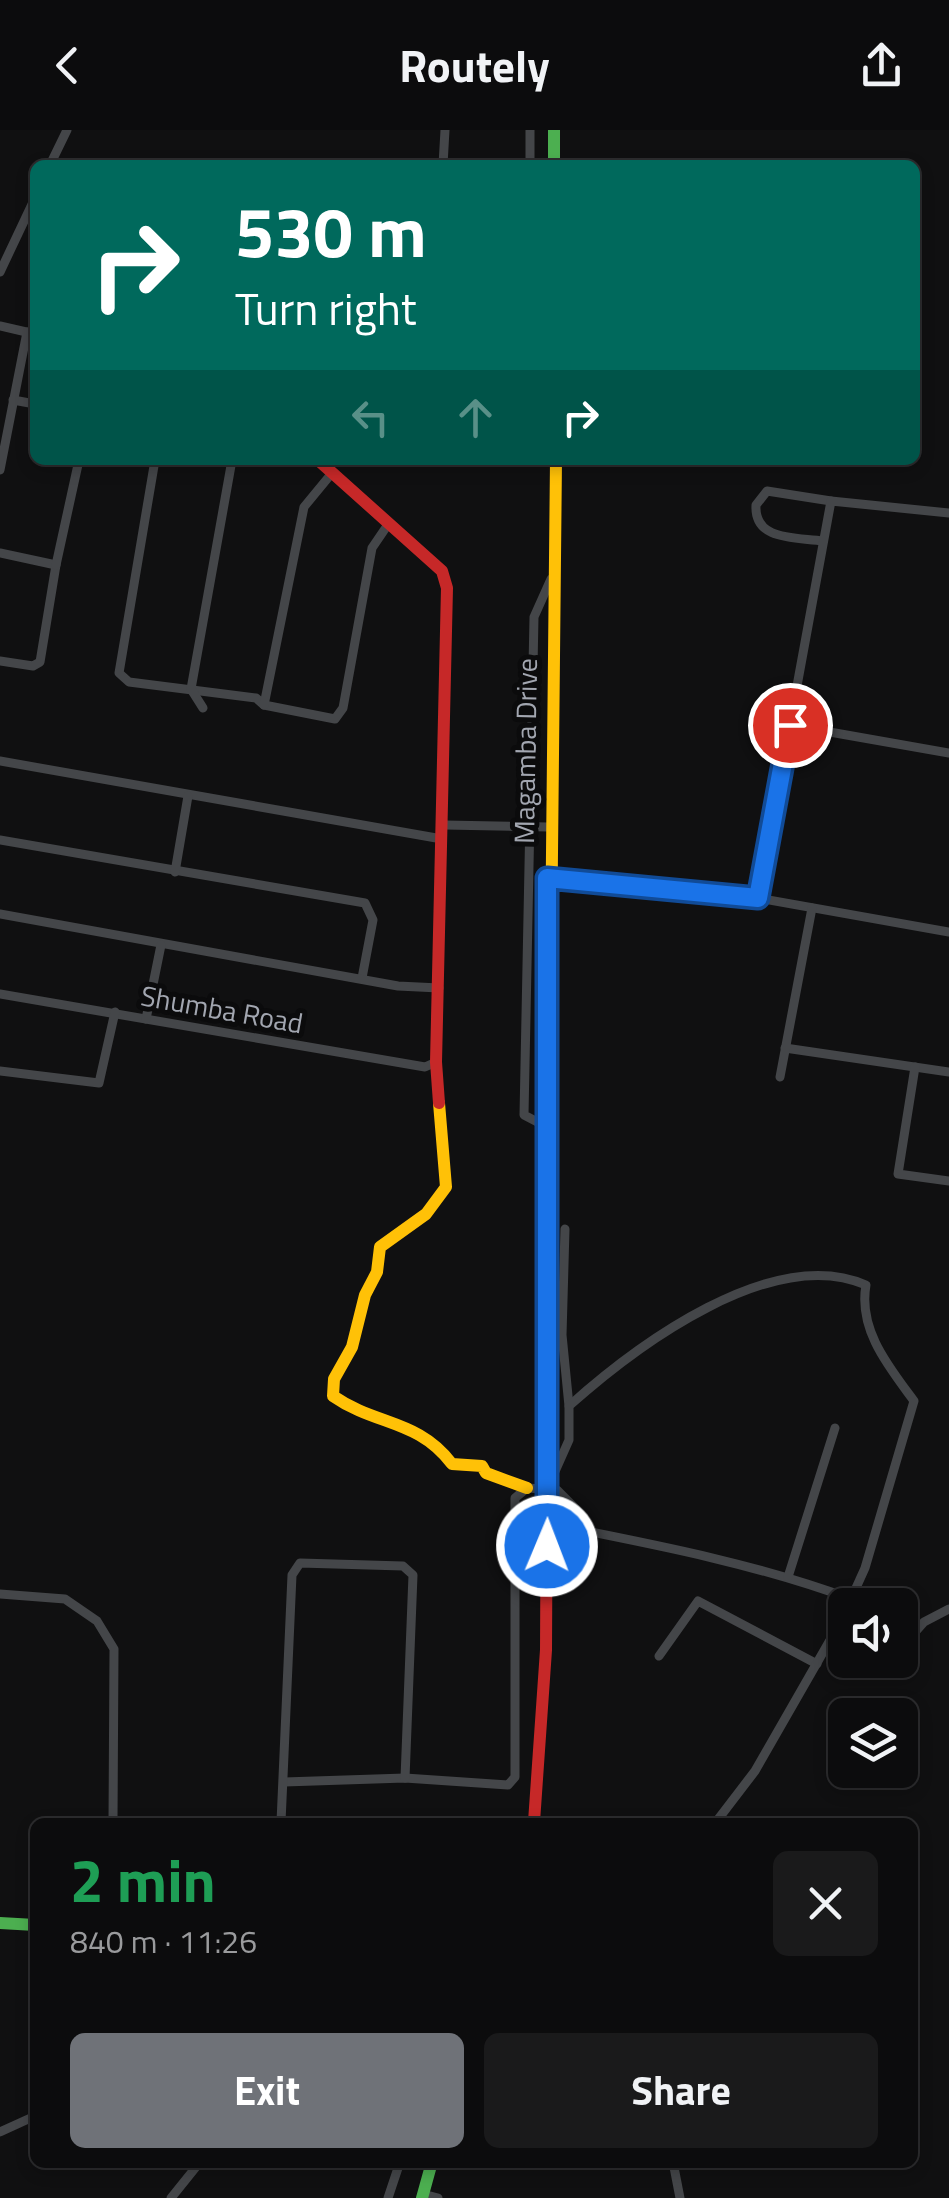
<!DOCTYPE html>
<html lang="en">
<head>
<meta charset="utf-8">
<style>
	:root { --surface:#0c0c0d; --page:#1a1a1b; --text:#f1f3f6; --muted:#9a9b9d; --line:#2c2c2e; --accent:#6f7278 }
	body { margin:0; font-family:"Titillium Web",sans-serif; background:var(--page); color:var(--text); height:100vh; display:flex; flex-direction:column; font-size:38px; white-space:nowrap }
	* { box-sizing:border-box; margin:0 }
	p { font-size:32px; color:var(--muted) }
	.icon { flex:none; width:55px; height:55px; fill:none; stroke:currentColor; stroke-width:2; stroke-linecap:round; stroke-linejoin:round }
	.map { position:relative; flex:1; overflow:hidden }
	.details { position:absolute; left:30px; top:1688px; width:888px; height:350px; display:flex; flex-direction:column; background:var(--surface); border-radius:15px; box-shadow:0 5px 15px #0003,0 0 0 2px var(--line) }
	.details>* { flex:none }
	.top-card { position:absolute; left:30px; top:30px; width:890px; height:305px; border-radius:15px; box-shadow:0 5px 15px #0003,0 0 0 2px var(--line); background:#00695c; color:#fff; overflow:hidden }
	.buttons { position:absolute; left:828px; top:1458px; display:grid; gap:20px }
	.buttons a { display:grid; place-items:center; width:90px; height:90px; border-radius:15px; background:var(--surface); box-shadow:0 5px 15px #0003,0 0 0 2px var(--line); font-size:50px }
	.pin { position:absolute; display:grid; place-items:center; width:85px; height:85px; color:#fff; margin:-42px; border:5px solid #fff; border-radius:50%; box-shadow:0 2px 10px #0007 }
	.me { position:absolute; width:110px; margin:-55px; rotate:1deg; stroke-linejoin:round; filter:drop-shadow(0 0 8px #0008) }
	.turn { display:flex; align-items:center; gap:35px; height:210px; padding:0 40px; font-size:45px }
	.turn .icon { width:130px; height:130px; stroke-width:2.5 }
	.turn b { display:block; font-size:70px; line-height:85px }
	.lanes { display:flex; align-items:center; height:95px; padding:0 40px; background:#0003; justify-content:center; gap:50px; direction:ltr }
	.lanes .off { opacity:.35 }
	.round { display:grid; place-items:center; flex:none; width:105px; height:105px; border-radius:15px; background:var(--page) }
	.overview { display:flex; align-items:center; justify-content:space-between; height:170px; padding:0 40px }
	h1 { font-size:60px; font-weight:700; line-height:75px; color:#1e9e55 }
	.primary-button { display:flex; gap:20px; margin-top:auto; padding:20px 40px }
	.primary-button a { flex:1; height:115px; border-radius:15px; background:var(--accent); color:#fff; font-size:40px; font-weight:700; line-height:115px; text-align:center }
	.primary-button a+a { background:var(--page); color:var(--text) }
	header { display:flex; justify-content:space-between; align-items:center; height:130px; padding:0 40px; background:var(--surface); font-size:45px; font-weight:700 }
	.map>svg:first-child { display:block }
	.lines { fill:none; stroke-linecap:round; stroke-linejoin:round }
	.street { stroke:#444649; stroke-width:9 }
	.fast { stroke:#4caf50; stroke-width:12 }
	.slow { stroke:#ffc107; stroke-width:12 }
	.jam { stroke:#c62828; stroke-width:12 }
	.route-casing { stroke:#114b97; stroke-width:25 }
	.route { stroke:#1a73e8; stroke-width:18 }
	.labels { text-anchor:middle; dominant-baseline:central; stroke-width:10; stroke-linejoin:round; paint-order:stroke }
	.street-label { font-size:28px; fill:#a2a6b0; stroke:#0b0b0c }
</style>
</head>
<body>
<header><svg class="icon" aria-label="back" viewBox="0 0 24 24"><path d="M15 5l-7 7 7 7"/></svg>Routely<svg class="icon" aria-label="share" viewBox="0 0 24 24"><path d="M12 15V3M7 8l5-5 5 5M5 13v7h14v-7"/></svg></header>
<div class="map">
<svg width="949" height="2068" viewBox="0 0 949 2068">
	<rect width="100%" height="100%" fill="#101011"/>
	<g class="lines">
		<g class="street">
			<polyline points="530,0 530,35"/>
			<polyline points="50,35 67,0"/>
			<polyline points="443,35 445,0"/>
			<polyline points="0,142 35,68"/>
			<polyline points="0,196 35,204"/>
			<polyline points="13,270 35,274"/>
			<polyline points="155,330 119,543 129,552 256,568 264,575 335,589 343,578 372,418 389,393"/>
			<polyline points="0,340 27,202"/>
			<path d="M823 411C795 407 754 411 756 375L767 361 831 371"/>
			<polyline points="0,423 56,435 40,532 33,536 0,531"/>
			<polyline points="56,435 79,330"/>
			<polyline points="264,575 304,377 332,343"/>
			<polyline points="203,578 191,559 232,330"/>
			<polyline points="790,595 949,623"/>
			<polyline points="0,631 442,709"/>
			<polyline points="445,695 548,697"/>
			<polyline points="0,710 365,773 373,790 362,848"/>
			<polyline points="175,742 188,666"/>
			<polyline points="547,748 758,768 949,802"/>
			<polyline points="758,768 831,371 949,383"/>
			<polyline points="0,784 398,856 439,858"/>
			<polyline points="0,864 425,937 436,932"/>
			<polyline points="146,889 161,815"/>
			<polyline points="785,918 949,942"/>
			<polyline points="915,937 898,1044 949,1051"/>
			<polyline points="0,941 99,953 115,882"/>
			<polyline points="780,947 812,778"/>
			<polyline points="547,997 524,985 534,487 551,449"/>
			<polyline points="565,1099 562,1205 569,1276"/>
			<path d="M549 1355 569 1310V1276C636 1216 772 1114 866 1155 858 1200 889 1237 914 1271L865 1438 851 1469"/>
			<path d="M548 1388 566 1397C662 1416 759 1435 851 1469L849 1475"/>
			<polyline points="788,1447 835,1298"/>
			<polyline points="0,1464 65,1469 97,1491 114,1519 113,1692"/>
			<polyline points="900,1519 924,1492 949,1479"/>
			<polyline points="659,1526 698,1471 817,1534"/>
			<polyline points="284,1652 405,1648 508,1655 515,1647 515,1368 527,1358 557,1360 584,1387"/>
			<polyline points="281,1692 292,1445 300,1433 403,1436 413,1445 405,1648"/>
			<polyline points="716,1692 755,1641 845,1484"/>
			<polyline points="0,2002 35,1986"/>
			<polyline points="673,2032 680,2068"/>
			<polyline points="423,2064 438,2068"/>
			<polyline points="171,2068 200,2032"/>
			<polyline points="388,2068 400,2032"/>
		</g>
		<g class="fast">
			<polyline points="554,0 554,35"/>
			<polyline points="0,1793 35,1795"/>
			<polyline points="422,2068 432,2032"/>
		</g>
		<g class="slow">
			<path d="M439 973 446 1057 426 1084 380 1117 377 1142 365 1165 352 1217 334 1249 333 1266C376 1296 418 1289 452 1334L482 1336 486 1343 527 1358"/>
			<polyline points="548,1115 556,330"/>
		</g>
		<g class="jam">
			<polyline points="318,330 442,441 447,458 436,932 439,973"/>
			<polyline points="534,1692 546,1520 548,1115"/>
		</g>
	</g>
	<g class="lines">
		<g class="route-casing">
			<polyline id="route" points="547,1416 547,748 758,768 790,595"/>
		</g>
		<use href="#route" class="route"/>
	</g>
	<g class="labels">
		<g class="street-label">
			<text transform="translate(525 621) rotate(-89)">Magamba Drive</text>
			<text transform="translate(222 879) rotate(10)">Shumba Road</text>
		</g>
	</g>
</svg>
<div class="buttons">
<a><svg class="icon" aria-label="sound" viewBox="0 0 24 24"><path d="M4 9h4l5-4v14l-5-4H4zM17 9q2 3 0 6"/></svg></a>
<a><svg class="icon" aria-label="layers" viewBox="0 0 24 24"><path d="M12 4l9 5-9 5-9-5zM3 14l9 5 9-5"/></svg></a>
</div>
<div class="pin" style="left:790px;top:595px;background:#d93025"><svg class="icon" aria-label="arrive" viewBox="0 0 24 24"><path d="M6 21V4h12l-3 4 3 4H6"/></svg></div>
<svg class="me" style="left:547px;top:1416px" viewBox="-20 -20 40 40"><circle r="17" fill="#1a73e8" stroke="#fff" stroke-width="3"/><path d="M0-11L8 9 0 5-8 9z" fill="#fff"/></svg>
<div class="top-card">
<div class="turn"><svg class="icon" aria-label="right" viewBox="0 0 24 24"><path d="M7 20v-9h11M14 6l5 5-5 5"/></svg><div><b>530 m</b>Turn right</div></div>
<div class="lanes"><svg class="icon off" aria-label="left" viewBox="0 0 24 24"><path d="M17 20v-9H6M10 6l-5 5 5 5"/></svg><svg class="icon off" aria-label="ahead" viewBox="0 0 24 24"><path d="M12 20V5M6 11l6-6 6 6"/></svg><svg class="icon" aria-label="right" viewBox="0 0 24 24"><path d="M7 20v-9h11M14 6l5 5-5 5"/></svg></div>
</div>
<section class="details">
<div class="overview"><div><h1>2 min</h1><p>840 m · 11:26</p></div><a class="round"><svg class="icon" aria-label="close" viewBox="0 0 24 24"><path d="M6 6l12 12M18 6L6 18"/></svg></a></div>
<div class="primary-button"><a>Exit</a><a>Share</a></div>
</section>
</div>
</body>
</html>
